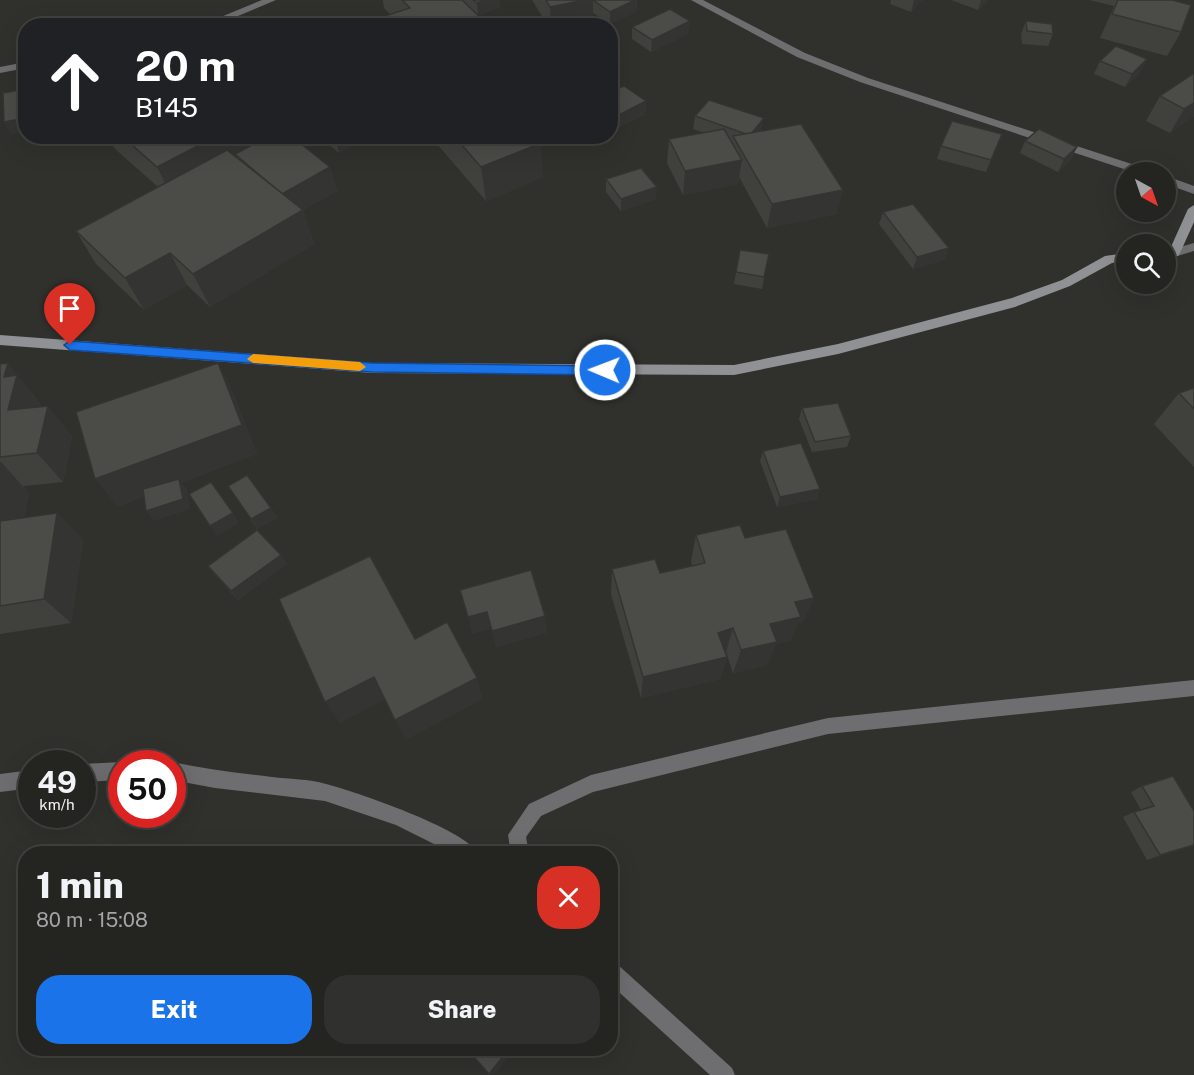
<!DOCTYPE html>
<html lang="en">
<head>
<meta charset="utf-8">
<style>
	:root { --surface:#242421; --page:#30302e; --text:#f1f3f6; --muted:#a3a4a5; --line:#41413f; --accent:#1a73e8 }
	body { margin:0; font-family:"Public Sans",sans-serif; background:var(--page); color:var(--text); height:100vh; display:flex; flex-direction:column; font-size:22px; white-space:nowrap }
	* { box-sizing:border-box; margin:0 }
	p { font-size:20px; color:var(--muted) }
	.icon { flex:none; width:33px; height:33px; fill:none; stroke:currentColor; stroke-width:2; stroke-linecap:round; stroke-linejoin:round }
	.map { position:relative; flex:1; overflow:hidden }
	.drawer { position:absolute; left:18px; top:846px; width:600px; height:210px; display:flex; flex-direction:column; background:var(--surface); border-radius:24px; box-shadow:0 6px 24px #0002,0 0 0 2px var(--line) }
	.drawer>* { flex:none }
	.guide { position:absolute; left:18px; top:18px; width:600px; height:126px; border-radius:24px; box-shadow:0 6px 24px #0002,0 0 0 2px var(--line); background:#202124; color:#fff; overflow:hidden }
	.needle { width:39px; rotate:140deg }
	.fabs { position:absolute; left:1116px; top:162px; display:grid; gap:12px }
	.fabs a { display:grid; place-items:center; width:60px; height:60px; border-radius:50%; background:var(--surface); box-shadow:0 6px 24px #0002,0 0 0 2px var(--line); font-size:30px }
	.speed { position:absolute; left:18px; top:750px; display:flex; gap:12px; font-size:30px; font-weight:700; text-align:center }
	.speed>* { display:grid; place-content:center; width:78px; height:78px; border-radius:50%; background:var(--surface); box-shadow:0 6px 24px #0002,0 0 0 2px var(--line); line-height:1 }
	.speed small { font-size:15px; font-weight:400 }
	.speed .limit { border:9px solid #d22; background:#fff; color:#111 }
	.pin { position:absolute; display:grid; place-items:center; width:51px; height:51px; color:#fff; margin:-62px -26px; border-radius:50% 50% 50% 0; rotate:-45deg; box-shadow:0 0 6px #0007 }
	.pin .icon { rotate:45deg }
	.me { position:absolute; width:66px; margin:-33px; rotate:271deg; stroke-linejoin:round; filter:drop-shadow(0 0 4px #0008) }
	.turn { display:flex; align-items:center; gap:21px; height:126px; padding:0 18px; font-size:27px }
	.turn .icon { width:78px; height:78px; stroke-width:2.5 }
	.turn b { display:block; font-size:42px; line-height:51px }
	.round { display:grid; place-items:center; flex:none; width:63px; height:63px; border-radius:24px; background:var(--page) }
	.head { display:flex; align-items:center; justify-content:space-between; height:102px; padding:0 18px }
	h1 { font-size:36px; font-weight:800; line-height:45px }
	.button { display:flex; gap:12px; margin-top:auto; padding:12px 18px }
	.button a { flex:1; height:69px; border-radius:24px; background:var(--accent); color:#fff; font-size:24px; font-weight:800; line-height:69px; text-align:center }
	.button a+a { background:var(--page); color:var(--text) }
	.map>svg:first-child { display:block }
	.lines { fill:none; stroke-linecap:round; stroke-linejoin:round }
	.street { fill:#6e6e70; fill-rule:evenodd }
	.secondary { fill:#909194; fill-rule:evenodd }
	.wall { fill:#40413d }
	.shaded-wall { fill:#343532 }
	.building { fill:#4b4c47; stroke:#343532; stroke-width:1.5 }
	.route { fill:#1a73e8; stroke:#114b97; stroke-width:1.5 }
	.slow { fill:#f59e0b }
</style>
</head>
<body>
<div class="map">
<svg width="1194" height="1075" viewBox="0 0 1194 1075">
	<rect width="100%" height="100%" fill="#30302c"/>
	<g class="lines">
		<g class="street">
			<polygon points="262,0 276,0 214,26 199,26"/>
			<polygon points="691,0 703,0 805,53 868,78 1147,169 1149,172 1133,172 860,82 797,57"/>
			<polygon points="26,62 26,68 0,73 0,67"/>
			<polygon points="1166,176 1194,186 1194,194 1166,184"/>
			<polygon points="1194,243 1194,251 1174,257 1168,253 1170,250"/>
			<polygon points="1194,680 1194,696 828,734 593,792 541,816 526,837 529,854 511,854 508,835 529,804 591,775 828,718"/>
			<polygon points="122,762 125,764 122,764 122,780 82,782 82,764"/>
			<path d="M172 762C205 769 238 773 272 777 289 779 309 779 326 784 354 791 468 830 478 854H454L396 825 325 801 215 788 172 780V764H169Z"/>
			<polygon points="32,770 32,788 0,792 0,774"/>
			<polygon points="610,962 617,964 732,1068 735,1075 710,1075 610,984"/>
		</g>
		<g class="secondary">
			<polygon points="1194,205 1194,222 1180,253 1178,256 1166,258 1166,250 1170,249 1188,209"/>
			<polygon points="1126,253 1126,261 1112,263 1070,286 1015,307 838,354 734,375 372,373 0,345 0,335 372,363 734,365 838,344 1012,298 1062,280 1105,256"/>
		</g>
	</g>
	<g class="wall">
		<polygon points="383,0 499,0 500,7 478,16 488,26 387,26 385,16 391,15 384,8"/>
		<polygon points="532,0 637,0 636,12 610,24 593,13 593,23 586,24 590,26 548,26"/>
		<polygon points="891,0 922,0 911,12 890,4"/>
		<polygon points="951,0 988,0 978,10"/>
		<polygon points="1089,0 1172,0 1181,32 1167,56 1100,38 1114,6"/>
		<polygon points="1026,21 1053,34 1048,46 1022,44 1021,34"/>
		<polygon points="632,27 688,34 651,52 632,39"/>
		<polygon points="1147,59 1140,72 1125,87 1094,74 1100,61"/>
		<polygon points="1194,73 1194,116 1170,133 1146,121 1160,96"/>
		<polygon points="610,92 646,101 645,114 617,128 610,124"/>
		<polygon points="695,116 761,131 837,214 767,228 739,177 738,184 683,195 667,163 669,139 705,133 693,129"/>
		<polygon points="1002,134 986,172 937,159 941,146"/>
		<polygon points="108,136 257,136 259,141 260,141 258,136 292,136 330,167 337,191 303,210 314,244 210,307 187,285 144,310 96,264 76,231 158,187 114,148"/>
		<polygon points="319,136 361,136 362,141 339,153"/>
		<polygon points="430,136 543,136 536,138 543,177 486,201"/>
		<polygon points="1025,141 1077,147 1071,159 1058,172 1020,153"/>
		<polygon points="606,179 656,199 621,211 606,192"/>
		<polygon points="883,212 949,248 944,260 913,269 879,224"/>
		<polygon points="740,250 769,254 762,289 734,284"/>
		<polygon points="0,364 33,394 42,407 72,436 63,482 24,486 24,487 29,493 24,518 57,513 83,540 71,623 0,634"/>
		<polygon points="1194,388 1194,467 1154,424 1179,393"/>
		<polygon points="802,408 851,436 847,447 812,452 799,419"/>
		<polygon points="763,451 817,499 777,507 760,461"/>
		<polygon points="228,486 271,508 277,518 257,529"/>
		<polygon points="696,535 745,538 814,598 803,622 798,623 791,640 776,644 767,665 733,673 726,652 725,652 727,657 720,679 641,698 611,594 612,569 660,573 692,566 691,561"/>
		<polygon points="281,555 287,564 238,600 215,575 208,566"/>
		<polygon points="1142,786 1194,811 1194,846 1147,860 1123,817 1134,812 1141,810 1131,792"/>
	</g>
	<g class="shaded-wall">
		<polygon points="485,0 499,0 500,7 478,16 477,3"/>
		<polygon points="585,0 593,0 593,23 579,26 551,26 550,7"/>
		<polygon points="635,0 637,0 636,12 610,24 610,12"/>
		<polygon points="914,0 922,0 911,12"/>
		<polygon points="981,0 988,0 978,10"/>
		<polygon points="690,21 688,34 651,52 652,40"/>
		<polygon points="1147,59 1140,72 1125,87 1132,74"/>
		<polygon points="646,101 645,114 617,128 617,116"/>
		<polygon points="1194,103 1194,116 1170,133 1184,109"/>
		<polygon points="26,118 26,132 11,135 4,122"/>
		<polygon points="764,118 761,131 750,135"/>
		<polygon points="217,136 257,136 263,153 235,154 239,166 174,201 157,167"/>
		<polygon points="343,136 361,136 362,141 339,153 336,140"/>
		<polygon points="541,143 543,177 486,201 481,167"/>
		<polygon points="1077,147 1071,159 1058,172 1064,159"/>
		<polygon points="742,160 738,184 683,195 685,171"/>
		<polygon points="330,167 337,191 290,217 282,194"/>
		<polygon points="657,187 656,199 621,211 621,199"/>
		<polygon points="843,190 837,214 767,228 772,204"/>
		<polygon points="303,210 314,244 210,307 193,274"/>
		<polygon points="949,248 944,260 913,269 917,257"/>
		<polygon points="170,253 187,285 144,310 125,278"/>
		<polygon points="8,363 42,406 34,440 8,410 4,377"/>
		<polygon points="218,363 234,394 258,454 182,483 187,489 190,509 154,521 146,511 180,483 118,507 95,479"/>
		<polygon points="48,406 72,436 63,482 37,453"/>
		<polygon points="0,461 29,493 19,549 0,532"/>
		<polygon points="820,489 817,499 777,507 780,497"/>
		<polygon points="271,508 277,518 257,529 251,519"/>
		<polygon points="57,513 83,540 71,623 44,599"/>
		<polygon points="233,513 239,523 217,536 210,526"/>
		<polygon points="281,555 287,564 238,600 231,591"/>
		<polygon points="814,598 803,622 798,623 791,640 776,644 767,665 733,673 741,650 795,602"/>
		<polygon points="487,612 491,629 472,634 468,617"/>
		<polygon points="545,616 547,633 496,648 492,631"/>
		<polygon points="733,628 726,652 712,656 718,633"/>
		<polygon points="727,657 720,679 641,698 643,677"/>
		<polygon points="374,677 386,699 340,723 325,702"/>
		<polygon points="477,678 483,699 406,740 395,720"/>
		<polygon points="1194,845 1194,846 1147,860 1160,855"/>
		<polygon points="510,1048 516,1048 494,1075 489,1074"/>
	</g>
	<g class="building">
		<polygon points="402,0 462,0 488,25 394,26 385,16 410,8"/>
		<polygon points="473,0 485,0 477,3"/>
		<polygon points="546,0 585,0 550,7"/>
		<polygon points="593,0 635,0 610,12"/>
		<polygon points="1118,0 1172,0 1191,5 1181,32 1112,14"/>
		<polygon points="670,9 690,21 652,40 632,27"/>
		<polygon points="574,19 590,26 565,26"/>
		<polygon points="1026,21 1052,24 1053,34 1027,31"/>
		<polygon points="1116,46 1147,59 1132,74 1100,61"/>
		<polygon points="1194,73 1194,103 1184,109 1160,96"/>
		<polygon points="624,86 646,101 617,116 610,111 610,92"/>
		<polygon points="26,89 26,118 4,122 3,93"/>
		<polygon points="709,100 764,118 752,133 746,134 695,116"/>
		<polygon points="952,121 1002,134 991,160 941,146"/>
		<polygon points="801,124 843,190 772,204 733,136"/>
		<polygon points="724,129 742,160 685,171 669,139"/>
		<polygon points="1039,129 1077,147 1064,159 1025,141"/>
		<polygon points="122,136 217,136 157,167"/>
		<polygon points="269,136 291,136 330,167 282,194 235,154"/>
		<polygon points="331,136 343,136 336,140"/>
		<polygon points="454,136 534,136 541,143 481,167"/>
		<polygon points="227,150 303,210 193,274 170,253 125,278 76,231"/>
		<polygon points="641,168 657,187 621,199 606,179"/>
		<polygon points="913,204 949,248 917,257 883,212"/>
		<polygon points="740,250 769,254 764,277 736,272"/>
		<polygon points="8,363 4,377 17,375 8,410 48,406 37,453 0,457 0,364"/>
		<polygon points="218,363 242,425 95,479 76,412"/>
		<polygon points="1194,388 1194,409 1179,393"/>
		<polygon points="838,403 851,436 815,442 802,408"/>
		<polygon points="801,443 820,489 780,497 763,451"/>
		<polygon points="247,475 271,508 251,519 228,486"/>
		<polygon points="179,479 183,499 146,511 143,489"/>
		<polygon points="211,482 233,513 210,526 189,494"/>
		<polygon points="57,513 44,599 0,606 0,521"/>
		<polygon points="740,525 745,538 786,529 814,598 795,602 801,617 770,624 777,642 741,650 733,628 718,633 727,657 643,677 612,569 655,559 660,573 705,563 696,535"/>
		<polygon points="257,530 281,555 231,591 208,566"/>
		<polygon points="370,556 415,639 447,622 477,678 395,720 374,677 325,702 279,599"/>
		<polygon points="531,570 545,616 492,631 487,612 468,617 460,590"/>
		<polygon points="1173,776 1194,811 1194,845 1160,855 1134,812 1154,806 1142,786"/>
		<polygon points="466,1048 510,1048 489,1074"/>
	</g>
	<polygon class="route" points="70,341 372,363 605,366 611,370 605,375 372,372 70,350 64,345"/>
	<polygon class="slow" points="253,354 360,362 366,367 360,371 253,363 247,359"/>
</svg>
<div class="fabs">
<a><svg class="needle" viewBox="-14 -14 28 28"><path d="M0-13l5 13h-10z" fill="#e53935"/><path d="M0 13l5-13h-10z" fill="#a3a4a5"/></svg></a>
<a><svg class="icon" aria-label="search" viewBox="0 0 24 24"><circle cx="10" cy="10" r="6"/><path d="M15 15l6 6"/></svg></a>
</div>
<div class="speed"><div>49<small>km/h</small></div><div class="limit">50</div></div>
<div class="pin" style="left:70px;top:345px;background:#d93025"><svg class="icon" aria-label="arrive" viewBox="0 0 24 24"><path d="M6 21V4h12l-3 4 3 4H6"/></svg></div>
<svg class="me" style="left:605px;top:370px" viewBox="-20 -20 40 40"><circle r="17" fill="#1a73e8" stroke="#fff" stroke-width="3"/><path d="M0-11L8 9 0 5-8 9z" fill="#fff"/></svg>
<div class="guide">
<div class="turn"><svg class="icon" aria-label="ahead" viewBox="0 0 24 24"><path d="M12 20V5M6 11l6-6 6 6"/></svg><div><b>20 m</b>B145</div></div>
</div>
<section class="drawer">
<div class="head"><div><h1>1 min</h1><p>80 m · 15:08</p></div><a class="round" style="background:#d93025;color:#fff"><svg class="icon" aria-label="close" viewBox="0 0 24 24"><path d="M6 6l12 12M18 6L6 18"/></svg></a></div>
<div class="button"><a>Exit</a><a>Share</a></div>
</section>
</div>
</body>
</html>
